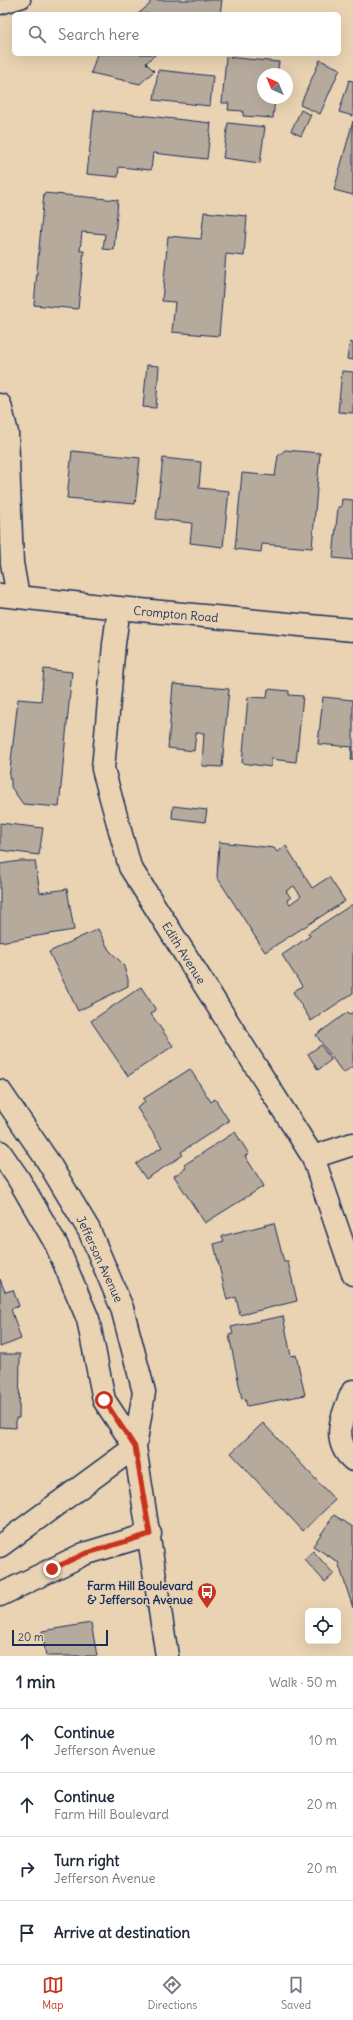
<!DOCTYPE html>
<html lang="en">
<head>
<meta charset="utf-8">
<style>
  :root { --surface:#fff; --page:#f6f6f7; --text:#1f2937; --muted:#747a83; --line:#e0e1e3; --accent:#c8321e }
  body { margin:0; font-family:Delius,sans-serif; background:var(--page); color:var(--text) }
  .controls { position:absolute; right:12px; bottom:12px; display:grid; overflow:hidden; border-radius:6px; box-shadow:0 4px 16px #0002 }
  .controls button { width:36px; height:36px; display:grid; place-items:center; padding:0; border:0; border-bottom:1px solid var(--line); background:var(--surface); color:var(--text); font:20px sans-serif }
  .compass { position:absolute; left:257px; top:68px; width:36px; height:36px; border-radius:50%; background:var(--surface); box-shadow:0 4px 16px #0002; rotate:316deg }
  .scale { position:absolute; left:12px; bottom:10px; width:96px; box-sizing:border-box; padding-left:4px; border:2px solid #1b2f5e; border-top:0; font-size:11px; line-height:14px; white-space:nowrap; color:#1b2f5e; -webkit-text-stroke:3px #e9d3b2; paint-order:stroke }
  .stop { position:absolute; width:12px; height:12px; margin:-9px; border:3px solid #c8321e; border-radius:50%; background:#fff }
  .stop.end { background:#c8321e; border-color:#fff; box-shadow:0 1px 4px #0008 }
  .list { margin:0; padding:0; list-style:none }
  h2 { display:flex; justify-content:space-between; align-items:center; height:52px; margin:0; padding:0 16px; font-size:17px }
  h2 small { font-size:13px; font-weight:400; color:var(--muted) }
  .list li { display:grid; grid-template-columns:26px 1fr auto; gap:12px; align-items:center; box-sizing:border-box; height:64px; padding:0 16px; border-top:1px solid var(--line) }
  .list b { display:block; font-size:15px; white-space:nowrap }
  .list p { margin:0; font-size:13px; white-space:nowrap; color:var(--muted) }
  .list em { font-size:13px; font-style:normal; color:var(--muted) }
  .icon { flex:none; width:22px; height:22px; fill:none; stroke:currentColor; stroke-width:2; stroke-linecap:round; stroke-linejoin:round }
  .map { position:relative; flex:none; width:353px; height:1656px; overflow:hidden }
  .search { position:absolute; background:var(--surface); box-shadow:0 4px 16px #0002; left:12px; right:12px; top:12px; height:44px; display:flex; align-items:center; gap:10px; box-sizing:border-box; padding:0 14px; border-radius:6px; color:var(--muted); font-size:15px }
  .sheet { height:308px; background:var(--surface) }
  nav { display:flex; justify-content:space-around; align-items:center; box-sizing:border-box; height:56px; border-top:1px solid var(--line); background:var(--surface); font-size:11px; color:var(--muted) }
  nav a { display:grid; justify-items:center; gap:2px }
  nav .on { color:var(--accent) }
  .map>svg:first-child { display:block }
  .building { fill:#b6aa9d; stroke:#1b2f5e; fill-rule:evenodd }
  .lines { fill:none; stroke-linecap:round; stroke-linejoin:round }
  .lane-casing { stroke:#1b2f5e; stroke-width:17 }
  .street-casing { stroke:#1b2f5e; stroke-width:25 }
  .secondary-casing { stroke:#1b2f5e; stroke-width:25 }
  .lane { stroke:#e9d3b2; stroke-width:14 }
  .street { stroke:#e9d3b2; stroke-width:22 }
  .secondary { stroke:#e9d3b2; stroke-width:22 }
  .route { stroke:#c8321e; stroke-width:5 }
  .labels { text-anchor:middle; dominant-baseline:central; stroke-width:3; stroke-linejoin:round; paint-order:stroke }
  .street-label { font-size:12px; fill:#1b2f5e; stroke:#e9d3b2 }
  .poi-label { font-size:12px; font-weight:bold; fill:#1b2f5e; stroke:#e9d3b2; text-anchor:end }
</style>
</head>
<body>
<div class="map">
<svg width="353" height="1656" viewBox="0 0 353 1656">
  <rect width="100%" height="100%" fill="#e9d3b2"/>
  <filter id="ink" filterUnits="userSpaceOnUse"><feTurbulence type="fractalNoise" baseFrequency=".025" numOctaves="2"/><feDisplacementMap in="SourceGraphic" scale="8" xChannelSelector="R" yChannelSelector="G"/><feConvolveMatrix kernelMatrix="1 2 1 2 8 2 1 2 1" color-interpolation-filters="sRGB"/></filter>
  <g filter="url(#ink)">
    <!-- building -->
    <path class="building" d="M150,0h72l-2,14h-82l12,-10z
      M97,54h59l-10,9 8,8 -14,13 -49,-11z
      M226,57l53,5 -2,12h-14v24h12l-2,20 -30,-2v-5l-15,-1 1,-7h-7z
      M320,60l20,9 -20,45 -20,-9z
      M158,70l55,6 -3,30 -56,-6z
      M349,80l4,1v35l-14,-4z
      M94,110l117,13 -4,36 -54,-6 -2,17 -32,-3 -1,10 -31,-3z
      M301,110l10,5 -10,21 -10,-5z
      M353,121v74l-19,-5z
      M228,123l37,4 -5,36 -37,-5z
      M44,193l74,7 -4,50 -11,-1 2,-15 -23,-2 -2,19h4l-6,58 -44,-4z
      M204,212l43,4 -3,40 -18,-2 -7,82 -47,-4 3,-30 -13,-1 6,-65 33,3z
      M350,342l3,1v17l-6,-1z
      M147,365l12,1 -3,42 -13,-1z
      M342,371l11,1v41l-15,-1z
      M285,450l35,3 -8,95 -50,-4 -1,8 -26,-3 7,-76 33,3 3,-20z
      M72,451l68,7 -5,46 -68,-6z
      M163,458l38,4 -2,26 30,3 -6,56 -33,-4 2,-20 -36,-4z
      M342,499l11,1v60l-20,-2 5,-51h3z
      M44,669l28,3 -13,135 -36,-3 -12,-17v-8h-2l9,-80 23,2z
      M173,684l56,5 -7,78 -20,-1 2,-33h-8l-2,18 -26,-3z
      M268,689l21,2v4l14,1 -7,66 -25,-3v8l-29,-4 6,-66 19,1z
      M323,697l30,3v60h-2l1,-13 -34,-3z
      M173,806l34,4 -2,12 -33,-4z
      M0,823l43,5 -4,27 -39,-5z
      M219,842l55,6 3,4 9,-6 26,42 17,-11 16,24 -80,51 -48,-75zM294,886l7,10 -11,8 -3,-4 4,-2 -5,-7z
      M20,861h15l5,32 27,-4 7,41 -74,12v-78z
      M353,904v89l-42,28 -18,-29 9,-6 -20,-31 28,-19 -2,-3z
      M98,929l11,21 14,14 5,15v7l-50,25 -29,-59z
      M141,987l15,23 -5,4 22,32 -45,30 -37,-55z
      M348,1012l2,2 3,-2v54l-10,7 -27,-38z
      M321,1045l10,15 -13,10 -10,-16z
      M190,1069l21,33 4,-3 14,22 -48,31 2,3 -37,24 -10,-15 26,-17 -25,-39 8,-6 -2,-3z
      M235,1132l14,22 -4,2 19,30 -59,37 -31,-47 12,-8 -2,-3z
      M274,1223l10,39h4l9,39 -57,14 -4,-18 -9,3 -13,-56 10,-3 -2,-5z
      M0,1279l5,13 8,-2 6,16 -8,3 10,30 -21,8z
      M283,1316l8,40 5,-1 9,40 -58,11 -2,-8 -3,1 -13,-64 4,-1 -2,-7z
      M0,1354h20l-1,64h-3v10l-16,-1z
      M263,1423l72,77 -32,31 -72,-78z
      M334,1515l19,12v81l-15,-46 -25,-16z
      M313,1551l21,23 -9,8 -21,-23z
      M91,1623l6,33h-51l-4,-25z"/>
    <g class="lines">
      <defs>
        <path id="lane" d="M0,7l23,-7"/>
        <path id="street" d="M0,405l7,28 5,130 6,34
          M0,595l119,13 234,22
          M119,608l-5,36 -11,125 27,98 183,290 40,117
          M313,1157l40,-13
          M353,1391c-10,22 -23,49 0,69"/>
        <path id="secondary" d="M0,1091l47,69 42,70 33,78 22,84 -9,55 32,209
          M0,1152l18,26 38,66 32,75 16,81 31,47
          M0,1546l135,-99
          M0,1595l84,-41 66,-20"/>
      </defs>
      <!-- lane casing -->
      <use href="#lane" class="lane-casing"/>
      <!-- street casing -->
      <use href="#street" class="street-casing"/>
      <!-- secondary casing -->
      <use href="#secondary" class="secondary-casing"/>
      <!-- lane -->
      <use href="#lane" class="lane"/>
      <!-- street -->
      <use href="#street" class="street"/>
      <!-- secondary -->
      <use href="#secondary" class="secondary"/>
    </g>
  </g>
  <g class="lines" filter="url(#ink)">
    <!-- route -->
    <path class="route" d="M52,1569l32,-15 66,-20 -15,-87 -31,-47"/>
  </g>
  <!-- icons -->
  <defs>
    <symbol id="bus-pin" viewBox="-11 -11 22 30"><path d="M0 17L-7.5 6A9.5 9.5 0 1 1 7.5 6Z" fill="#c8321e" stroke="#e9d3b2"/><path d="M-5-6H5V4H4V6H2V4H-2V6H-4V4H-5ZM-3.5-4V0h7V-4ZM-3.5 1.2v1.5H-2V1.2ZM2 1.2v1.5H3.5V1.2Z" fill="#fff"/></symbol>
  </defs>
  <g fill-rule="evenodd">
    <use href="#bus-pin" x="196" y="1581" width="22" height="30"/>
  </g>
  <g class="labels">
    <!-- street labels -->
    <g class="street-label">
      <text transform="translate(176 614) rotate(5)">Crompton Road</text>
      <text transform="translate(184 953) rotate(58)">Edith Avenue</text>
      <text transform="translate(100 1259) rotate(65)">Jefferson Avenue</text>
    </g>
    <!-- poi labels -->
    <g class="poi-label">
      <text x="193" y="1585">Farm Hill Boulevard<tspan x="193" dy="14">&amp; Jefferson Avenue</tspan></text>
    </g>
  </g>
</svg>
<div class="controls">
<button><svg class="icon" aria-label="locate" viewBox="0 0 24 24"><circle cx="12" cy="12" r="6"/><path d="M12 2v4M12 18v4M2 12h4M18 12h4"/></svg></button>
</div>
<svg class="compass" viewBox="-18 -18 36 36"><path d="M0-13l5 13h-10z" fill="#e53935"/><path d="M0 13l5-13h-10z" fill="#747a83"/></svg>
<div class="scale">20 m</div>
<div class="stop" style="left:104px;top:1400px"></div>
<div class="stop end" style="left:52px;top:1569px"></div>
<div class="search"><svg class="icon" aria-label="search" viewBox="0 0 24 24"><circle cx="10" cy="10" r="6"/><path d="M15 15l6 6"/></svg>Search here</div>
</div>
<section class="sheet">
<h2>1 min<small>Walk · 50 m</small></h2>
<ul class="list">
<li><svg class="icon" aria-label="ahead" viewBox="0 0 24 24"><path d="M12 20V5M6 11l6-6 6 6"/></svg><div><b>Continue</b><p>Jefferson Avenue</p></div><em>10 m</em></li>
<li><svg class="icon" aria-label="ahead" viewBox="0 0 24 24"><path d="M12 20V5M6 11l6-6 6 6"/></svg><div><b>Continue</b><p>Farm Hill Boulevard</p></div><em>20 m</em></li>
<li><svg class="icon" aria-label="right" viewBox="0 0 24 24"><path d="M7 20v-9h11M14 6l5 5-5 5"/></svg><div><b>Turn right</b><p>Jefferson Avenue</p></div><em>20 m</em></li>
<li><svg class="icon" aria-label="arrive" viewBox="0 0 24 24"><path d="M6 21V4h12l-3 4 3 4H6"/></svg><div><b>Arrive at destination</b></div></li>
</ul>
</section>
<nav>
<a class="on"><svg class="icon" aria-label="map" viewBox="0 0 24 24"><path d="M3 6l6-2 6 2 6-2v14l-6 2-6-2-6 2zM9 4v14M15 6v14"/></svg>Map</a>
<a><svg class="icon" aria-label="directions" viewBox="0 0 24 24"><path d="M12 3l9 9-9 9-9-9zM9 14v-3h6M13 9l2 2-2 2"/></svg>Directions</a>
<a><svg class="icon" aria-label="saved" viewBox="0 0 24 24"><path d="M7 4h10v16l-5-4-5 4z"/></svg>Saved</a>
</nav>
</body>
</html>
